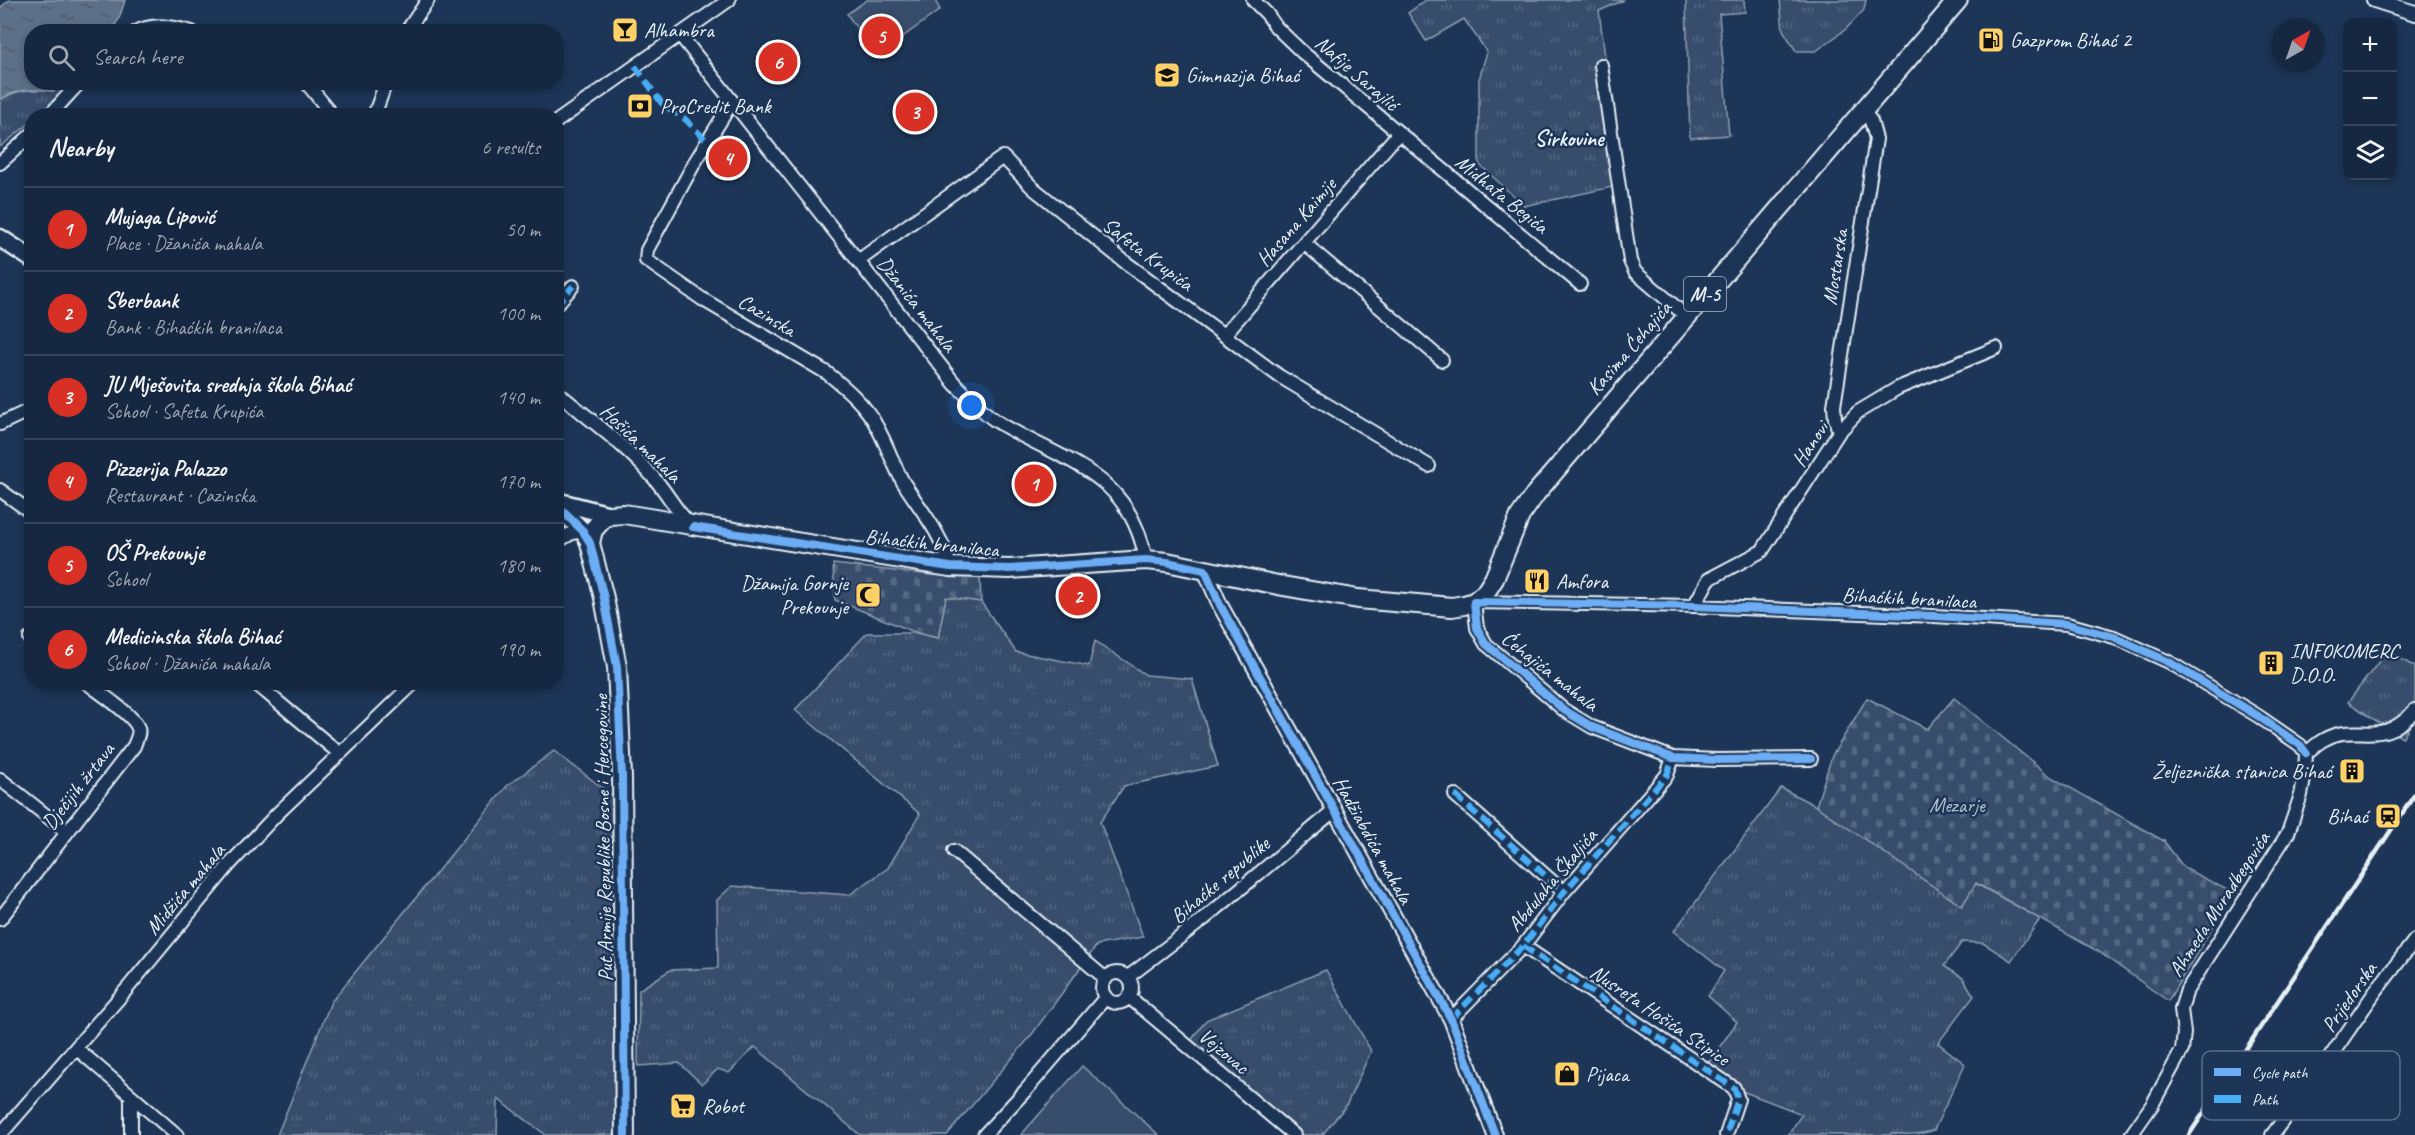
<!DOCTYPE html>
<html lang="en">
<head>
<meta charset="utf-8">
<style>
  :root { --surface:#162841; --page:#1f3048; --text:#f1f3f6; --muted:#9ea6b1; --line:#35445a; --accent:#d93025 }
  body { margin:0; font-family:Caveat,sans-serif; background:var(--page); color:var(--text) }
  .controls { position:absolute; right:18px; top:18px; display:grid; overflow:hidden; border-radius:12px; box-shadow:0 3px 9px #0003 }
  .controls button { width:54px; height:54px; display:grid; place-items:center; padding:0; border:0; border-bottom:2px solid var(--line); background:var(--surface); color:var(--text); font:30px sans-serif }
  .compass { position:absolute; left:2271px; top:18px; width:54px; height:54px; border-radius:50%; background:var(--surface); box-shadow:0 3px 9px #0003; rotate:40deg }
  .you { position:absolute; left:972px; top:406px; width:21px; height:21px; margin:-15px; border:4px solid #fff; border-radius:50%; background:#1a73e8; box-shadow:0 0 0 9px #1a73e833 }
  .badge { display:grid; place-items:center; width:39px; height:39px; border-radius:50%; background:var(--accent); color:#fff; font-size:20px; font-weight:700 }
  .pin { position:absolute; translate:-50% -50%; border:3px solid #fff; box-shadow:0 2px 6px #0006 }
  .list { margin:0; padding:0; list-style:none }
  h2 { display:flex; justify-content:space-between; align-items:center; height:78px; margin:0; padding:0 24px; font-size:26px }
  h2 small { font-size:20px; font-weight:400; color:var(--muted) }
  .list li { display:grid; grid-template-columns:39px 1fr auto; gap:18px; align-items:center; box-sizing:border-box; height:84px; padding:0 24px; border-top:2px solid var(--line) }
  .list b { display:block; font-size:22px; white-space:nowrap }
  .list p { margin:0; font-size:20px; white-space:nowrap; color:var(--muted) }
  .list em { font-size:20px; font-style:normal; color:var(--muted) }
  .icon { flex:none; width:33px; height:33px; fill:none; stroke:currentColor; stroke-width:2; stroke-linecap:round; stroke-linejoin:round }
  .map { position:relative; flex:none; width:2415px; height:1135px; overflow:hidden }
  .search { position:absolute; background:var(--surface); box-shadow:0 3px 9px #0003; left:24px; top:24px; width:540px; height:66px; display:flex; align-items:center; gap:15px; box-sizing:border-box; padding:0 21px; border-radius:24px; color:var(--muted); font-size:22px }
  .panel { position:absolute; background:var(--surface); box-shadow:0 3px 9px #0003; left:24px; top:108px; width:540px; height:582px; border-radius:24px }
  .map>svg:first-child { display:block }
  .grass { fill:url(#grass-tufts); stroke:#909fb2; stroke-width:1.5 }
  .cemetery { fill:url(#cemetery-stones); stroke:#909fb2; stroke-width:1.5 }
  .pitch { fill:#374d6c; stroke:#909fb2; stroke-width:1.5 }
  .water { fill:url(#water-ripples); stroke:#95a4b5; stroke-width:1.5 }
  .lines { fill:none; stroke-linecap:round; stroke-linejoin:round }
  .minor-casing { stroke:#e8f1f8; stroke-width:16 }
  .tertiary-casing { stroke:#e8f1f8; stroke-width:18 }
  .secondary-casing { stroke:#e8f1f8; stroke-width:21 }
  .primary-casing { stroke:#e8f1f8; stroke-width:22 }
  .minor { stroke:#1d3557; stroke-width:12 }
  .tertiary { stroke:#1d3557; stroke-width:14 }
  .secondary { stroke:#1d3557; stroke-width:16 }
  .primary { stroke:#1d3557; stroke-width:18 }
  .rail { stroke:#e8f1f8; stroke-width:4.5 }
  .quiet { stroke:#49aef6; stroke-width:6; stroke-dasharray:12 6; stroke-linecap:butt }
  .cycleway-casing { stroke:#1d3557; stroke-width:11 }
  .cycleway { stroke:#6dadf4; stroke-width:8 }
  .labels { text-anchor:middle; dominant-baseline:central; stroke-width:5; stroke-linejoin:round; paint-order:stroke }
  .shield { fill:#1d3557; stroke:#abb9c8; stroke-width:1.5 }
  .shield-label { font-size:20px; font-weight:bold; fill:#e8f1f8 }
  .poi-label { font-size:21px; fill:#e8f1f8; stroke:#1d3557; text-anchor:start }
  .street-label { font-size:21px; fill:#e8f1f8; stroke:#1d3557 }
  .park-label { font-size:21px; fill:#b3c0ce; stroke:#1d3557 }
  .neighbourhood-label { font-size:22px; font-weight:bold; fill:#e8f1f8; stroke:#1d3557 }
  .key { fill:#1d3557; stroke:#5a6d87; stroke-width:1.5 }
  .key-label { font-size:16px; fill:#e8f1f8 }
</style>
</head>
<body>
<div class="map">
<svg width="2415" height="1135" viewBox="0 0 2415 1135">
  <defs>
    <pattern id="grass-tufts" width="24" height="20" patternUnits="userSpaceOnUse" patternTransform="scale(1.5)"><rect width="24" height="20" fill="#374d6c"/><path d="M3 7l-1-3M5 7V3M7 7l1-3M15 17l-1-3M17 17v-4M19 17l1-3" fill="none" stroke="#546782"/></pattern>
    <pattern id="cemetery-stones" width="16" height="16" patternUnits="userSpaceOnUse" patternTransform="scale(1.5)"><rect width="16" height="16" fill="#374d6c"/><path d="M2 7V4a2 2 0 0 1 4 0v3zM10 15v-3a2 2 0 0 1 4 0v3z" fill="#546782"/></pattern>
    <pattern id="water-ripples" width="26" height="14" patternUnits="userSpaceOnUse" patternTransform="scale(1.5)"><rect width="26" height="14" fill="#5d7089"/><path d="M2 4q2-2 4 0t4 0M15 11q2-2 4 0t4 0" fill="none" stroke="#505a66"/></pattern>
  </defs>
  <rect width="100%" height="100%" fill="#1d3557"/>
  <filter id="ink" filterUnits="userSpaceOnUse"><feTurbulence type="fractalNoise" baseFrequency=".0167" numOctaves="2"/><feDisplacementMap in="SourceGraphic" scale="12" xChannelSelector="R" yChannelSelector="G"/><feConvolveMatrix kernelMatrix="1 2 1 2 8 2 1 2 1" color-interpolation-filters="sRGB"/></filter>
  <g filter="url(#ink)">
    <!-- grass -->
    <path class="grass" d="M1426,0h198l-25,11 23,174 -98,21 -45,-42v-85l8,-27 -23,-33 -38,22 -18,-28z
      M1686,0h58l1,12 -26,2 10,121 -39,3z
      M1780,0h86l-2,10 -18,19 -30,22h-20l-13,-21z
      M64,83h14l-39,32 -7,1 -1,6 -31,25v-47c17,-12 34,-11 54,-9z
      M946,597l35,5 35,50 73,14 6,-25 51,34 46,4 26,87 -94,20 -24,36 43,115 -46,8 -67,92 -83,98h-87l-105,-88 -26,26 -11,-4 -16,15 -23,-21 -41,3 1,-76 31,-20 48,-2 -1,-68 15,-14 117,9 39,-27 32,-54 -125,-104 72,-77h50l21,5z
      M2390,653l25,14v51l-13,20 -54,-36 36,-47z
      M554,751l58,44 3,340h-69l-48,-36 -1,36h-220l54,-133 176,-216z
      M1781,788l35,18 146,100 13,-23 65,36 -29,42 -28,-18 -21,-1 -18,24 19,12 11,18 -36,47 27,21 -31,66c-12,5 -30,5 -43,3l-1,2h-102l14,-21 -68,-26 -29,-20 32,-46 -29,-26 16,-25 -50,-40z
      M1326,970l45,81 -25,55 -24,29h-33l-101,-90 18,-25z"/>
    <!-- cemetery -->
    <path class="cemetery" d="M833,564l98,11 49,3 1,24 -35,-5 -8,41 -21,-5 -82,-33z
      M1867,698l60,31 27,-31 97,79 113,64 20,27 49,25 -65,108 -69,-49 -123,-69 -14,23 -146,-100 16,-50z"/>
    <!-- pitch -->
    <path class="pitch" d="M867,0h68l5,10 -64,46 -29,-42z
      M1082,1066l77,69h-138z"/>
    <!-- water -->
    <path class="water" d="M9,0h116l-6,19 -8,12 -79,1v50l32,1 -10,8c-20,-2 -37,-3 -54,9v-92z"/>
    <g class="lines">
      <defs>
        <path id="minor" d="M1253,0l14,14 9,13 26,25 278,232
          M136,32c18,-10 38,-5 56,0
          M406,32l22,-32
          M680,35l275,349c13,12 26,27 41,37 68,42 133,49 150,139
          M1601,65l29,196 5,11 51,44
          M306,82l27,34
          M732,102l-37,60 -48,88 -1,10 56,39 125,74c19,15 39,32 50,54 10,18 16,37 26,55 17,27 40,53 47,85
          M49,116l31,-34
          M374,116l12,-34
          M556,122l173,-122
          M0,163l32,-29
          M1304,243l138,117
          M858,261l145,-104 30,31 92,74 154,114 150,90
          M556,305l17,-19
          M1224,335l174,-201
          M556,391c33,28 69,54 97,86 14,15 22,33 37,47
          M0,424l32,-15
          M1839,432l-4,-13 -1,-13 42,-267 -5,-18 -8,-10
          M0,490l32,23
          M556,542l16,-9 17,-3
          M1694,606l15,-27 53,-28 77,-119 19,-20 40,-24 98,-40
          M30,638l2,1
          M254,682l85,71
          M2306,753c6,-4 12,-11 19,-14 32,-18 56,11 90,-29
          M1811,759l-94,1 -44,-2 -81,-31 -28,-17 -78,-66 -9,-16 -3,-26 220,4 240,10 133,8 47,13 55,25 89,54 42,29 6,8
          M0,779l67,53
          M1455,795l109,97
          M954,851l152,128
          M0,919l134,-173c2,-6 6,-12 4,-18 -5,-14 -40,-36 -52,-46
          M1523,946l211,142 4,11 -12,36
          M1102 988a15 15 0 1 1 30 0a15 15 0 1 1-30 0Z
          M1128,977l76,-58 131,-109
          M1129,997l165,138
          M1451,1019l72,-73 41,-54 103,-117 6,-17
          M76,1048l101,87
          M0,1135l126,-145 104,-126 47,-50 138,-132
          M131,1135v-39
          M984,1135l42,-45 80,-93
          M2131,1135l21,-30 30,-55 2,-17 -3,-24 6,-19 101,-157 13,-38 4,-21 1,-21
          M2272,1135l54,-72 49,-71 40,-52"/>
        <path id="tertiary" d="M2374,0l41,13
          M1205,570l15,35 231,414 44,116"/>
        <path id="secondary" d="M0,238l32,21
          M556,501l54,14
          M556,505l27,26 7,12"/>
        <path id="primary" d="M625,1135l-3,-359 -5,-109 -13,-69 -14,-55 3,-13 10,-11 7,-4 14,-1 326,53 59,2 137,-9 21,2 116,24 75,13 94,8 12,-2 10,-3 11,-9 9,-14 26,-63 16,-23 422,-493"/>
      </defs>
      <!-- minor casing -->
      <use href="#minor" class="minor-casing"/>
      <!-- tertiary casing -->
      <use href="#tertiary" class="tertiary-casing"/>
      <!-- secondary casing -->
      <use href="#secondary" class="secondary-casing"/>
      <!-- primary casing -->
      <use href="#primary" class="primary-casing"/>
      <!-- minor -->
      <use href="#minor" class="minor"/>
      <!-- tertiary -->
      <use href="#tertiary" class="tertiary"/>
      <!-- secondary -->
      <use href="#secondary" class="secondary"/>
      <!-- primary -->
      <use href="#primary" class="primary"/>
      <!-- rail -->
      <path class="rail" d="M2189,1135l226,-341"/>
      <!-- quiet -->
      <path class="quiet" d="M635,66l28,39 22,14 22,22
        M556,305l17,-19
        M1455,795l109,97
        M1523,946l211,142 4,11 -12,36
        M1451,1019l72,-73 41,-54 103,-117 6,-17"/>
      <defs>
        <path id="cycleway" d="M556,505l27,26 7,12 14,55 13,69 5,109 3,359
          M693,527l257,40 59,2 137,-9 21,2 38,8 15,35 231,414 44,116
          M1811,759l-94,1 -44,-2 -81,-31 -28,-17 -78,-66 -9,-16 -3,-26 220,4 240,10 133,8 47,13 55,25 89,54 42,29 6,8"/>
      </defs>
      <!-- cycleway casing -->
      <use href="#cycleway" class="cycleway-casing"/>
      <!-- cycleway -->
      <use href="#cycleway" class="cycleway"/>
    </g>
  </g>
  <!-- icons -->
  <defs>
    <symbol id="bar-square" viewBox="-11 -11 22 22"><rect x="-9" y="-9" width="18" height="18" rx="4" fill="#ffd166" stroke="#1d3557"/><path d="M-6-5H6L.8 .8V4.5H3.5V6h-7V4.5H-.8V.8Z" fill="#111"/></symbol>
    <symbol id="fuel-square" viewBox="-11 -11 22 22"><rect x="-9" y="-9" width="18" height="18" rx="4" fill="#ffd166" stroke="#1d3557"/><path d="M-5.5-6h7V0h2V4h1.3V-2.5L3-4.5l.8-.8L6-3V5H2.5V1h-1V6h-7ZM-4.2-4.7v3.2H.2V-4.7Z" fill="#111"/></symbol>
    <symbol id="school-square" viewBox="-11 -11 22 22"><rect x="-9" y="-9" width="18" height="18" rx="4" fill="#ffd166" stroke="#1d3557"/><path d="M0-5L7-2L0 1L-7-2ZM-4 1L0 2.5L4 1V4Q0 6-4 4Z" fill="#111"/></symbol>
    <symbol id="bank-square" viewBox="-11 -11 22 22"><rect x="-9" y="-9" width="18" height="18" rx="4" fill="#ffd166" stroke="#1d3557"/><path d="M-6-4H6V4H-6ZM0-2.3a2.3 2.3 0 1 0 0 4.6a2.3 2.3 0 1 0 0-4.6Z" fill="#111"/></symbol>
    <symbol id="restaurant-square" viewBox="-11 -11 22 22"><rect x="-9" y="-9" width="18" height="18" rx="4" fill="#ffd166" stroke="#1d3557"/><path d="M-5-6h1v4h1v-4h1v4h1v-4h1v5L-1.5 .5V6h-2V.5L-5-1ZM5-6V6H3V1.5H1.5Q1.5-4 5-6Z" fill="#111"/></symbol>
    <symbol id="mosque-square" viewBox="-11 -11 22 22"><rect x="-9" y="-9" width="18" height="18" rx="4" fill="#ffd166" stroke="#1d3557"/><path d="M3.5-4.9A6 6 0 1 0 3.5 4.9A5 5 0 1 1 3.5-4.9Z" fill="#111"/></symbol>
    <symbol id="building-square" viewBox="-11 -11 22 22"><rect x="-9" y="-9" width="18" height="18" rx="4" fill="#ffd166" stroke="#1d3557"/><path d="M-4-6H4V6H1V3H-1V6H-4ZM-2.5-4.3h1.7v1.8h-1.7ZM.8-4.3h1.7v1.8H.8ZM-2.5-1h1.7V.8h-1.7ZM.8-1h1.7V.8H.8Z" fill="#111"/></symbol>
    <symbol id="station-square" viewBox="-11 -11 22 22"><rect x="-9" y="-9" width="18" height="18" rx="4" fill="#ffd166" stroke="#1d3557"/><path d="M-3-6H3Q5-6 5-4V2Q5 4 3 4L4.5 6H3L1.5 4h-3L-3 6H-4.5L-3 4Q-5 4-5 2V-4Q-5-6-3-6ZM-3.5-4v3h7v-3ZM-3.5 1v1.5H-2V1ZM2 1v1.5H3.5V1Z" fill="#111"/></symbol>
    <symbol id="shop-square" viewBox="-11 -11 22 22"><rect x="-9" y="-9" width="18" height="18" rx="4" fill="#ffd166" stroke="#1d3557"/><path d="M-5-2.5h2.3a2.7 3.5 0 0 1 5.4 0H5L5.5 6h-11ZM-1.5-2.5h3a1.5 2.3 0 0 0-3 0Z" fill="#111"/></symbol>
    <symbol id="supermarket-square" viewBox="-11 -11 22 22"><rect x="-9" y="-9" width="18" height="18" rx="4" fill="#ffd166" stroke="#1d3557"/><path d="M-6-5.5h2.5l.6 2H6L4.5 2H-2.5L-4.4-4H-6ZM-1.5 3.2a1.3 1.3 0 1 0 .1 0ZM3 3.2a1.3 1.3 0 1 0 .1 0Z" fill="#111"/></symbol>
  </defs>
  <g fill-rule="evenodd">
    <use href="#bar-square" x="610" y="15" width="30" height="30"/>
    <use href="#fuel-square" x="1976" y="25" width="30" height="30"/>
    <use href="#school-square" x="1152" y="60" width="30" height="30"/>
    <use href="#bank-square" x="625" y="91" width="30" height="30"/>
    <use href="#restaurant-square" x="1522" y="566" width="30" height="30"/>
    <use href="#mosque-square" x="853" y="580" width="30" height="30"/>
    <use href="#building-square" x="2256" y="648" width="30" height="30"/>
    <use href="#building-square" x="2337" y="756" width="30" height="30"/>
    <use href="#station-square" x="2373" y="801" width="30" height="30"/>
    <use href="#shop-square" x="1552" y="1059" width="30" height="30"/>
    <use href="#supermarket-square" x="668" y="1091" width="30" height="30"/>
  </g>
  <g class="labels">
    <!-- shield labels -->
    <rect class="shield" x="1684" y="277" width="42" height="34" rx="4.5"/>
    <g class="shield-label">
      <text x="1705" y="294">M-5</text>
    </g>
    <!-- poi labels -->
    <g class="poi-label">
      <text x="644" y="30">Alhambra</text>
      <text x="2010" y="40">Gazprom Bihać 2</text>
      <text x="1186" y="75">Gimnazija Bihać</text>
      <text x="660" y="106">ProCredit Bank</text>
      <text x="1556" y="581">Amfora</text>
      <text x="848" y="583" text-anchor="end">Džamija Gornje<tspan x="848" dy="24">Prekounje</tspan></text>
      <text x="2290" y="651">INFOKOMERC<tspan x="2290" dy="24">D.O.O.</tspan></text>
      <text x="2332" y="771" text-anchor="end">Željeznička stanica Bihać</text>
      <text x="2368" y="816" text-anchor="end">Bihać</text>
      <text x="1586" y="1074">Pijaca</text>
      <text x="702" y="1106">Robot</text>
    </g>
    <!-- street labels -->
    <g class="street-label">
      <text transform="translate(1357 73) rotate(41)">Nafije Sarajlić</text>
      <text transform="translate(1502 194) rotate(39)">Midhata Begića</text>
      <text transform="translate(1296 222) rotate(-49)">Hasana Kaimije</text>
      <text transform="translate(1148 254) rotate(37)">Safeta Krupića</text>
      <text transform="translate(1835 267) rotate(-81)">Mostarska</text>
      <text transform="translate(917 304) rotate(52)">Džanića mahala</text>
      <text transform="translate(767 315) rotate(31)">Cazinska</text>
      <text transform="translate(1629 348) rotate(-49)">Kasima Ćehajića</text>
      <text transform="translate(641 443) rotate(44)">Hošića mahala</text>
      <text transform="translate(1810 444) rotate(-57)">Hanovi</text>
      <text transform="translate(932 543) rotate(6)">Bihaćkih branilaca</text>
      <text transform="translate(1909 598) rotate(3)">Bihaćkih branilaca</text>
      <text transform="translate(1550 671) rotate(38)">Ćehajića mahala</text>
      <text transform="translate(78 786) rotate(-52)">Dječijih žrtava</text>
      <text transform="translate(603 838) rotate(-91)">Put Armije Republike Bosne i Hercegovine</text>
      <text transform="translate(1373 840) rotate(61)">Hadžiabdića mahala</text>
      <text transform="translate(1220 880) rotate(-40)">Bihaćke republike</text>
      <text transform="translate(1552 880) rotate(-50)">Abdulaha Škaljića</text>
      <text transform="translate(185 889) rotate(-50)">Midžića mahala</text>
      <text transform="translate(2219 904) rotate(-57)">Ahmeda Muradbegovića</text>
      <text transform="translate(2349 997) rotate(-55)">Prijedorska</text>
      <text transform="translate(1660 1015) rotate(34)">Nusreta Hošića Stipice</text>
      <text transform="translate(1224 1051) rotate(40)">Vejzovac</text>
    </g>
    <!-- park labels -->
    <g class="park-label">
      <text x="1957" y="805">Mezarje</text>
    </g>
    <!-- neighbourhood labels -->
    <g class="neighbourhood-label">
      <text x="1569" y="139">Sirkovine</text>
    </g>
  </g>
  <!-- legend -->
  <rect x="2202" y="1051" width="198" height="69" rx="9" class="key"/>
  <rect x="2214" y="1068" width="27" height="8" fill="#6dadf4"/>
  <rect x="2214" y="1095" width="27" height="8" fill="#49aef6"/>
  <g class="key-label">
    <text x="2252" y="1078">Cycle path</text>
    <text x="2252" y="1105">Path</text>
  </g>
</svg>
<div class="controls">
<button>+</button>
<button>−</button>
<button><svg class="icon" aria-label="layers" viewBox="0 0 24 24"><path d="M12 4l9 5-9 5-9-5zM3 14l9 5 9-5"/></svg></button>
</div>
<svg class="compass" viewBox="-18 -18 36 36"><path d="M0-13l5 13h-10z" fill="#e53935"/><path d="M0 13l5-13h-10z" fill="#9ea6b1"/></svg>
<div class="you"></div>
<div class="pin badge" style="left:1034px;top:484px">1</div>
<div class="pin badge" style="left:1078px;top:596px">2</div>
<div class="pin badge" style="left:915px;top:112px">3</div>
<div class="pin badge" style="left:728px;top:158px">4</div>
<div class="pin badge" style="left:881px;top:36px">5</div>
<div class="pin badge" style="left:778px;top:62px">6</div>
<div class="search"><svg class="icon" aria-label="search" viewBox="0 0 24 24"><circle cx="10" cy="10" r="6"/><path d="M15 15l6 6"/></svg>Search here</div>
<section class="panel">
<h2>Nearby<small>6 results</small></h2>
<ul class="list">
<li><span class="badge">1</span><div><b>Mujaga Lipović</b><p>Place · Džanića mahala</p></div><em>50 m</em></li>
<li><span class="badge">2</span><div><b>Sberbank</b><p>Bank · Bihaćkih branilaca</p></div><em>100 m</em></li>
<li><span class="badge">3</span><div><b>JU Mješovita srednja škola Bihać</b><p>School · Safeta Krupića</p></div><em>140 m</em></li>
<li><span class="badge">4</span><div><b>Pizzerija Palazzo</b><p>Restaurant · Cazinska</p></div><em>170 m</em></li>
<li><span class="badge">5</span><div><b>OŠ Prekounje</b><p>School</p></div><em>180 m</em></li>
<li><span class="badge">6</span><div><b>Medicinska škola Bihać</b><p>School · Džanića mahala</p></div><em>190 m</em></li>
</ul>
</section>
</div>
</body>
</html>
